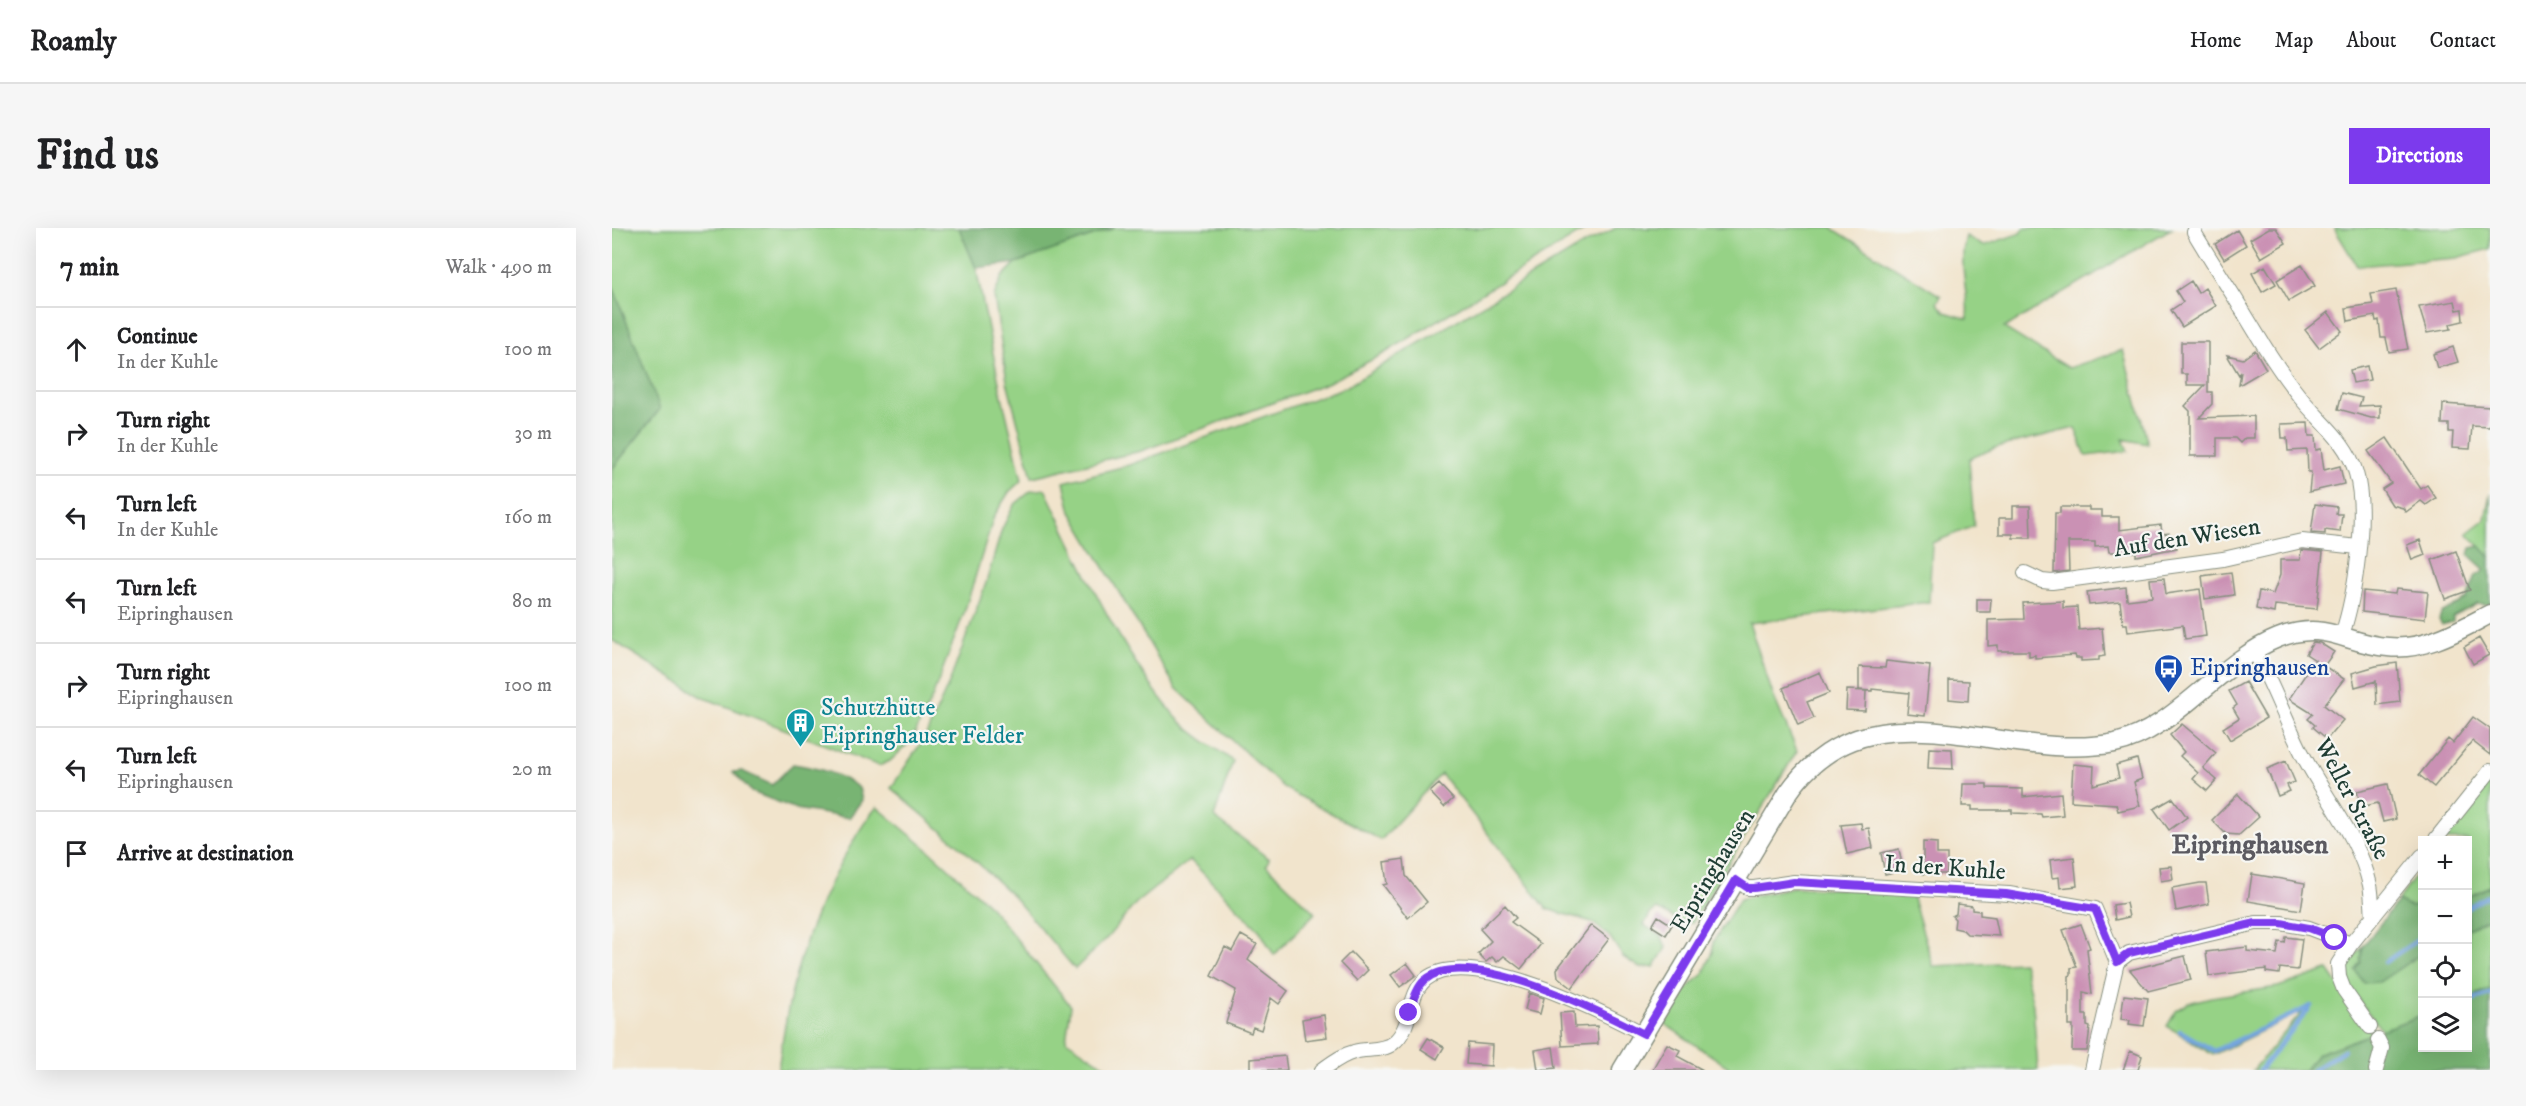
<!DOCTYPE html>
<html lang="en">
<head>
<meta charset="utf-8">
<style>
  :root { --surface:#fff; --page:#f6f6f6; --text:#202124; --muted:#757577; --line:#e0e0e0; --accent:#7c3aed }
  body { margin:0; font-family:"IM FELL DW Pica",serif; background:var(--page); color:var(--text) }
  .controls { position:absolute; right:18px; bottom:18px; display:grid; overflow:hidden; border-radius:0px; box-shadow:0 6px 24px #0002 }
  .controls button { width:54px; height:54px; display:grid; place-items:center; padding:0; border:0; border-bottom:2px solid var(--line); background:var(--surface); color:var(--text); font:30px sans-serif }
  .stop { position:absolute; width:18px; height:18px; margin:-14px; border:4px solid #7c3aed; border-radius:50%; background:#fff }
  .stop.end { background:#7c3aed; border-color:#fff; box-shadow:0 2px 6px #0008 }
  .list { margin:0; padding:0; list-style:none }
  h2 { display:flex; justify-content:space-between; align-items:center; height:78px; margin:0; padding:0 24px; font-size:26px }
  h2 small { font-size:20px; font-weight:400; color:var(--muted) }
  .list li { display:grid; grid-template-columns:39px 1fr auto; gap:18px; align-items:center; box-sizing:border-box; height:84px; padding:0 24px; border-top:2px solid var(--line) }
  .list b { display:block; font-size:22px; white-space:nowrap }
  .list p { margin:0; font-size:20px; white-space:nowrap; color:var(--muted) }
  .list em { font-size:20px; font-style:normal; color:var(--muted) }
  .icon { flex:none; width:33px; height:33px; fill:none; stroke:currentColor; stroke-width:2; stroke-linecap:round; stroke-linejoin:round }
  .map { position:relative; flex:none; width:1878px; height:842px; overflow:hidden; border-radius:0px }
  header { display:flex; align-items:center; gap:36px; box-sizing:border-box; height:84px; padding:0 30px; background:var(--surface); border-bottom:2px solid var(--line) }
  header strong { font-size:28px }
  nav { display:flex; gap:33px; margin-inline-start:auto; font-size:21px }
  .intro { display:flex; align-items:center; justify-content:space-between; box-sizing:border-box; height:144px; padding:0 36px }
  h1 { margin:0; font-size:42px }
  .button { padding:15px 27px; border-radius:0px; background:var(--accent); color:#fff; font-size:21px; font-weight:700 }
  main { display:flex; gap:36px; padding:0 36px }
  aside { flex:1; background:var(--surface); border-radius:0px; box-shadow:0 6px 24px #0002 }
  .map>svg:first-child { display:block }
  .green { fill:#96d286; stroke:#5a885d; stroke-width:1.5 }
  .forest { fill:#78b473; stroke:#4c7854; stroke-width:1.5 }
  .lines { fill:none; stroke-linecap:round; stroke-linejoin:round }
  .stream { stroke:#75a5df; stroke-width:4.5 }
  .building { fill:#ca91b4 }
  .minor-casing { stroke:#889080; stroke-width:16 }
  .secondary-casing { stroke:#889080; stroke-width:21 }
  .minor { stroke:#fff; stroke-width:14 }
  .secondary { stroke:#fff; stroke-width:18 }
  .route { stroke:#7c3aed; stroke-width:8 }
  .labels { text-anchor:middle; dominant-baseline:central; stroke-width:4.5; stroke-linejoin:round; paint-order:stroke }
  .street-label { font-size:24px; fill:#1f3d34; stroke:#f6f6f2 }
  .transit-label { font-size:24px; fill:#164399; stroke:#f6f6f2; text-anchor:start }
  .culture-label { font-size:24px; fill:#0d838f; stroke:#f6f6f2; text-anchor:start }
  .quarter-label { font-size:27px; font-weight:bold; fill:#5b5a61; stroke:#f6f6f2 }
</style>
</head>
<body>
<header>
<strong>Roamly</strong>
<nav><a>Home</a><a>Map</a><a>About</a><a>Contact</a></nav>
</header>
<div class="intro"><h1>Find us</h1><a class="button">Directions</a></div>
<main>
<aside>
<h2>7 min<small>Walk · 490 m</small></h2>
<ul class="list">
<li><svg class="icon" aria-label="ahead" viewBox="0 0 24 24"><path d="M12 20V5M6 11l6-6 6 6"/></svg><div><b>Continue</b><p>In der Kuhle</p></div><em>100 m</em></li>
<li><svg class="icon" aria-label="right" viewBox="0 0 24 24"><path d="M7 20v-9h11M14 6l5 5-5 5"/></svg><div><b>Turn right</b><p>In der Kuhle</p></div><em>30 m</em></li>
<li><svg class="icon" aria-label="left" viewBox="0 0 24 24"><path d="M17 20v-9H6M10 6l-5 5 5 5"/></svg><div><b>Turn left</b><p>In der Kuhle</p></div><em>160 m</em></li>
<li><svg class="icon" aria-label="left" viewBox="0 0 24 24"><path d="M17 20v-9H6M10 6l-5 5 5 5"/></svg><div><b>Turn left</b><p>Eipringhausen</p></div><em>80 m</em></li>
<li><svg class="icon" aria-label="right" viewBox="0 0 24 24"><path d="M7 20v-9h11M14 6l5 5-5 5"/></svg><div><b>Turn right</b><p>Eipringhausen</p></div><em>100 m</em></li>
<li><svg class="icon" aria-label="left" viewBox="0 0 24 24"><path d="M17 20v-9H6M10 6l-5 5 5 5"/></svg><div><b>Turn left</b><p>Eipringhausen</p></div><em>20 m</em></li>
<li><svg class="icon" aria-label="arrive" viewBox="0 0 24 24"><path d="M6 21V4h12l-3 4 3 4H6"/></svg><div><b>Arrive at destination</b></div></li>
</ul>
</aside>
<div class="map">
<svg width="1878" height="842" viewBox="0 0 1878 842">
  <rect width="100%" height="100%" fill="#f6f6f2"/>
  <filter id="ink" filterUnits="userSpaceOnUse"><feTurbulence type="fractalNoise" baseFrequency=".0167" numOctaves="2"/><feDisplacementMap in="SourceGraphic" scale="12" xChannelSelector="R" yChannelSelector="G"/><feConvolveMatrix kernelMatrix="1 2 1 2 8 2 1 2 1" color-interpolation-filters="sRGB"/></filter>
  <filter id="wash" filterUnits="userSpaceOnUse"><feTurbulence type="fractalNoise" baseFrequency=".008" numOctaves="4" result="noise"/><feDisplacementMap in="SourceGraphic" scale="24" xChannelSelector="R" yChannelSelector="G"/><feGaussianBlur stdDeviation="1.35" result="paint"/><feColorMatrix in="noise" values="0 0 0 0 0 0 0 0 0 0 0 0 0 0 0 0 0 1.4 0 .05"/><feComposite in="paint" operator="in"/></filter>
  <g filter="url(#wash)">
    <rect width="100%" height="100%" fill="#f1e4cc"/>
    <!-- green -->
    <path class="green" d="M0,0h347l17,40 24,120 22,92 -13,12 -15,24 -30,97 -32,85 -21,43 -21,20 -11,5 -177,-69 -90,-57v-171l48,-60 -48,-125z
      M503,0h473l-203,125 -58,30 -186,68 -109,26 -25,-96 -13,-85 8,-19 14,-14z
      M1004,0h216l109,68 -4,7 8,9 23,7c0,-27 -10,-56 -2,-83l17,10 38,-13 3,-5h148l-168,100 65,40 54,-18 25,94 -25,-5 5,12 -42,5 -11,-28 -78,19 -28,12 5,67 -42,17 -3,59 -180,21 24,72 24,56 -105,172 -11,-1 -24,-13 -7,5 -6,11 18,12 4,11 -12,19 -14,1 -17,-11 -13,-20 -18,-15 -45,-13 -106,-135 -60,66 -97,-52 -108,-100 -105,-176 -7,-30 65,-17 217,-78 240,-144z
      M1722,0h156v21l-34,9 -99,8z
      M433,261c38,78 73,160 130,227 15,17 39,31 58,45l-19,56 55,42 -3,6 49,48 -41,42 -14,-24 -70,-71 -54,43 -29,35 -32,31 -63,-74 -50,-47 -71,-60 34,-51 25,-56 36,-98 16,-54 12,-24 17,-14z
      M1878,266v63l-23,-24 18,-14z
      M1878,550v108l-22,11v-57h-26z
      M265,579l56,47 54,49 84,103 -5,34 45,30h-333c11,-81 26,-142 66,-213 10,-17 19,-35 33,-50z
      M1810,639v38l-12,2 -12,-6z
      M1181,659l118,5 22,74 90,-4 10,43 5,65h-310v-3l-66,-45 23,-31 18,-17 10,-22v-10l27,-43z
      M1878,690v71l-22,9v-69z
      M1751,718l-2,16 18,20 43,-29v62l-40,15c-14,-19 -35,-38 -35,-62z
      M1716,742l44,64 -55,20 -12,16h-52l50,-59 -90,44 -46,-29 9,-15 12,-8 23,-6 67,-10z"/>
    <!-- forest -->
    <path class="forest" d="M347,0h156l-99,35 -40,5z
      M0,56l48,125 -48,60z
      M1868,318l10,11v49l-13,-2 -24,13v5l-11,3 -3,-5 2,-7 26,-14 9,-23 9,-6 -16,-15 2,-7z
      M181,536c25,4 46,9 66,24l3,12 -13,18 -53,-9 -44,-17 -19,-20 9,-1 30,14z
      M1878,658v32l-22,11v-32z
      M1786,673l12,6 12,-2v48l-43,29 -15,1 -8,-12 5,-9 2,-16z
      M1878,761v81h-185l12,-16 105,-39v33h46v-50z"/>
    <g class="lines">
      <!-- stream -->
      <path class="stream" d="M1856,679l22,-12
        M1773,734l37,-25
        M1856,773l22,-7
        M1809,788h1
        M1568,803l34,20 97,-45
        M1648,842l49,-61
        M1701,842l31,-20"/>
    </g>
    <g id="blocks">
      <!-- building -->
      <path class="building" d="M1657,0h7l10,15 -25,15 -11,-19z
        M1625,2l9,15 -22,14 -9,-15z
        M1690,37l13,21 -26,15 -12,-21z
        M1653,38l11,18 -14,8 -10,-19z
        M1579,53l7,12 7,-5 11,18 -34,21 -11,-17 12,-8 -7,-11z
        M1784,62l12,59 -19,3 -3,-14h-5l-2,-18 -3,1 -1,-5 -27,5 -2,-13 27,-4 -2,-10z
        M1843,73l2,9 5,-1 1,12 -13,3 1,5 -24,4 -8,-26z
        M1716,84l14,19 -23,17 -14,-18z
        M1569,114h27v50h4v12l-13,14 55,-2v22h-9l-5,5 -5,-5h-18v18h-27v-45l-5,-5 20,-21h-18v-11h-6z
        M1841,119l5,15 -21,6 -4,-14z
        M1643,122l11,19 -27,16 2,-13 -2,3 -12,-20 16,4z
        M1755,138l3,14 -17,3 -3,-13z
        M1730,165l20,5 -3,8 21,-1v13h-9l-33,-9z
        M1831,176l47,3v20l-18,-1 -2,23 -18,-1 1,-16h-4v-8h-7z
        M1696,195l1,13h6l1,14 5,-1 3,21 16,-4 4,18 -35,8 2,-20h-3l-1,-22 -19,1 -1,-13h-5l-1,-14z
        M1775,210l34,51 6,-4 9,13 -10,7 -5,-4 -15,11 -3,-4 -11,-3 -10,-16 9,-6 -23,-32z
        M1703,276l22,3 -1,7h6l-2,18 -15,-2v4l-14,-1z
        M1401,278h17l1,32h-18v-4h-14v-16h14z
        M1448,279h29v3h13v7h17v13l42,-5 1,9 7,-1 8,15 -41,8v-4h-27l-1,-6 -13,1v-5h-27l1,29 -15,2 1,-60h5z
        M1808,312l5,15 -13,5 -5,-15z
        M1689,322l22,2 -6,57 -42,-4 -1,8 -18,-4 3,-18 14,3 7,-19v-15h20z
        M1844,323l14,39 -25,9 -13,-39z
        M1619,344l3,23 -29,4 -3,-23z
        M1552,350l2,16 34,-5 6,47 -21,3 -2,-14 -55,7 -1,-8h-4l-3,-22 -31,3 -2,-13 24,-3 15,-2 1,13 25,-3 -2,-18z
        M1784,361l32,3 -3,27 -63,-7 1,-21 32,3z
        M1365,371h14l-1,13h-13z
        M1451,373v7l14,-1 2,23 23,-2 3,28 -6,1v3l-18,1v-3h-5l-1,-3 -40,3v-3l-6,1v-5h-31v-6l-10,1v-26l36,-1 -1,-16z
        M1867,410l10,17 -16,9 -9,-17z
        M1701,414l7,1 14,9 -10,14 -6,-4 26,17 -20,26 19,15 -16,19 -14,-12 2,-2 -7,-6 5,-5 -24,-15 26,-39 -9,-6z
        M1274,433l44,5 -5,50 -18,-2 2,-21 -37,-4v2l-13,-1v-23l26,1z
        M1785,435l3,39 -23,3 -1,-24 -21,6 -3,-14 24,-7z
        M1208,444l9,21 -22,9 7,16 -16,7 -15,-37z
        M1337,452l20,1 -1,20 -19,-2z
        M1633,454l21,36 -36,22 -7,-12 16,-10 -6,-10 4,-3 -8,-14z
        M1235,462l19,1 -1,20 -19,-1z
        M1861,489l17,12v26l-18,-14 -38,46 -15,-12 29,-36 5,4z
        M1570,496l34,29 -13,15 14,12 -10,11 -14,-12 5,-6 -18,-17 4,-4 -14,-17z
        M1317,520l23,1 1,20 -25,-1z
        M1525,531l5,20 -8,3 6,24 -22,5 -2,-7 -45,-3 2,-37 21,2 -1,19 26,-7 -3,-13z
        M1674,533l9,21 -8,3 3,6 -12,5 -11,-27z
        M827,556l14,15 -9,8 -14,-15z
        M1351,556h24v4l36,1v8l38,-4 2,22 -21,2 -1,-3 -29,-1v-3h-40v-4h-10z
        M1776,556l8,35 -13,3 -5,-19 -17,4 -4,-16z
        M1626,566l21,23 -20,18 -13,-1 -14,-14z
        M1561,570l14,19 -18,13 -15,-21z
        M1249,595l1,6 7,-1 4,20 -26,6 -6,-29z
        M1311,614l14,1v11h10v20h-24z
        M1287,621l4,21 -18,4 -4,-21z
        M1462,629l3,29 -17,2 -1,-11 -7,1 -2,-18z
        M792,631l2,17 21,26 -19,16 -25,-33 4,-1 -3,-22z
        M1559,638l2,13 -12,2 -2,-14z
        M1640,646l53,9 -4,27 -53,-9z
        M1588,655h6l3,21 -33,7 -4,-23z
        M1514,675l3,14 -14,3 -2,-15z
        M1345,676l15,2v4l8,1v4l15,2 4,19 -32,-2 -4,-4 -9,-2 1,-9 -3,-3 4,-2z
        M893,677l11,13 -5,4 30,22 -20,25 -17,-13 -7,6 -5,-5 -6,5 -8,-8 13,-13 -11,-12z
        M1046,688l14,9 -6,10 -14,-9z
        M1469,696l9,24 -3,1 5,45 -9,-2v23h4v11l3,1 -3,24h-15l1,-25h-4v-50l2,-1v-7l6,-1 -14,-37z
        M979,697l18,14 -37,49 -14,-11 -1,-8z
        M629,707l16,9 -9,16 40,31 -9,13 -8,-6 -10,32 -8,-3 -2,6 -25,-10 10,-33 -25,-14 14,-29 7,4z
        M1674,709l16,2 -4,31 -18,-2 -1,6 -13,-2v-3l-57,7 -3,-24 41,-5v4l30,3 2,-12 6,1z
        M739,724l17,18 -11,11 -17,-18z
        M1573,728l6,24 -43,11 -18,-21z
        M795,735l9,12 -16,12 -9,-12z
        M917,765l15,5 -4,16 -15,-4z
        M1512,767l24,3 -4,28 -15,-2 1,-4 -9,-1z
        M962,784l1,15 22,-1 1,18 -36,2 -2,-33z
        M712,787l3,22 -22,3 -3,-21z
        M816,810l16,9 -7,12 -16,-10z
        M856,815l24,2 -1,21 -25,-2z
        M1055,816l13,6 -3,6 26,14h-51z
        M941,819l3,21 -18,2 -3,-20z
        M1518,823l12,5 -4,14h-15z
        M673,828l2,14h-37v-11z"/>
    </g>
  </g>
  <g filter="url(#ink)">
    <use href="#blocks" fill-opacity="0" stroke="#889080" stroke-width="1.5"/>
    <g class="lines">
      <defs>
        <path id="minor" d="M1582,4c13,22 27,44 41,66 20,33 40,68 65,99 20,25 47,44 56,76 12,40 -1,123 -14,162
          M1413,345l17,8 10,1 171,-23 79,-18 56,6
          M1642,423c19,33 31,69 49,104 22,43 56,82 67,130 2,10 2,22 3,32
          M1823,612l55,-69
          M1124,652l12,8h6l40,-6 74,4 141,8 86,15 22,53 -25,108
          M1505,734l12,-9 127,-30h25l28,5 42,16
          M1758,799l-26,-37 -5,-13 -1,-13 13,-20 71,-88
          M710,842c10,-7 20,-15 32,-18 12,-4 28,0 39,-9 20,-15 14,-49 33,-64 43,-34 174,32 218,55
          M1764,842l6,-22 -4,-8"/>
        <path id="secondary" d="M1010,842l166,-277c82,-118 215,-28 327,-50 59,-12 105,-82 163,-105 48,-19 66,6 110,9 37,4 71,-17 102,-33"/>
      </defs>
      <!-- minor casing -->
      <use href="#minor" class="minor-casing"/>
      <!-- secondary casing -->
      <use href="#secondary" class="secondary-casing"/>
      <!-- minor -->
      <use href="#minor" class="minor"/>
      <!-- secondary -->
      <use href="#secondary" class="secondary"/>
    </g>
  </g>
  <g class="lines" filter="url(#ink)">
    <!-- route -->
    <path class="route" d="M797,785c4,-11 7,-25 16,-33 41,-36 176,32 219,54l92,-154 12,8h6l40,-6 212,12 89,15 22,53 12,-9 127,-30h25l28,5 26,10"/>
  </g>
  <!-- icons -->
  <defs>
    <symbol id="bus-pin" viewBox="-11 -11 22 30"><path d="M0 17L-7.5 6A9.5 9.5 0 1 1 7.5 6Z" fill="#1a4fb4" stroke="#f6f6f2"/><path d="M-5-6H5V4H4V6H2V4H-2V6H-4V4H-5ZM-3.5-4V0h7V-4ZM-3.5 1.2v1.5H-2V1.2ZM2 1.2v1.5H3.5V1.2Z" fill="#fff"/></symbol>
    <symbol id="building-pin" viewBox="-11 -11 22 30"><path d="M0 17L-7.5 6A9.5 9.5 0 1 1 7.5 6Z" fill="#0f9aa8" stroke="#f6f6f2"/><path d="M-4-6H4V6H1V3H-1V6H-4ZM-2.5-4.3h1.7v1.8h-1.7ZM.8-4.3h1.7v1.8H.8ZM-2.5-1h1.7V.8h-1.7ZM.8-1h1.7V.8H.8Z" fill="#fff"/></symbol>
  </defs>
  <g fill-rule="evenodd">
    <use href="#bus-pin" x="1540" y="424" width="33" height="45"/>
    <use href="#building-pin" x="172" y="478" width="33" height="45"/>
  </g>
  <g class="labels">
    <!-- street labels -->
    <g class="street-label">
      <text transform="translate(1575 310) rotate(-9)">Auf den Wiesen</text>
      <text transform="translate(1740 571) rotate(62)">Weller Straße</text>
      <text transform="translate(1333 640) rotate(4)">In der Kuhle</text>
      <text transform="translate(1101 643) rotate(-59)">Eipringhausen</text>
    </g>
    <!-- transit labels -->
    <g class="transit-label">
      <text x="1578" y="440">Eipringhausen</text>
    </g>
    <!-- culture labels -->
    <g class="culture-label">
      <text x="209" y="480">Schutzhütte<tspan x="209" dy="28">Eipringhauser Felder</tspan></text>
    </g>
    <!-- quarter labels -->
    <g class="quarter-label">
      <text x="1638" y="617">Eipringhausen</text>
    </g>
  </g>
</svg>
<div class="controls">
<button>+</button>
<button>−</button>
<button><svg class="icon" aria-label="locate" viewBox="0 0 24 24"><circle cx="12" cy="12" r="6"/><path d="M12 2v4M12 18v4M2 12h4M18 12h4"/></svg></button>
<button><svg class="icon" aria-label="layers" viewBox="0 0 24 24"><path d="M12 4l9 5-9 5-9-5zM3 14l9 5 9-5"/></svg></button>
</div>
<div class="stop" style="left:1723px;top:710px"></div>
<div class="stop end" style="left:797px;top:785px"></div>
</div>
</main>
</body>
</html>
